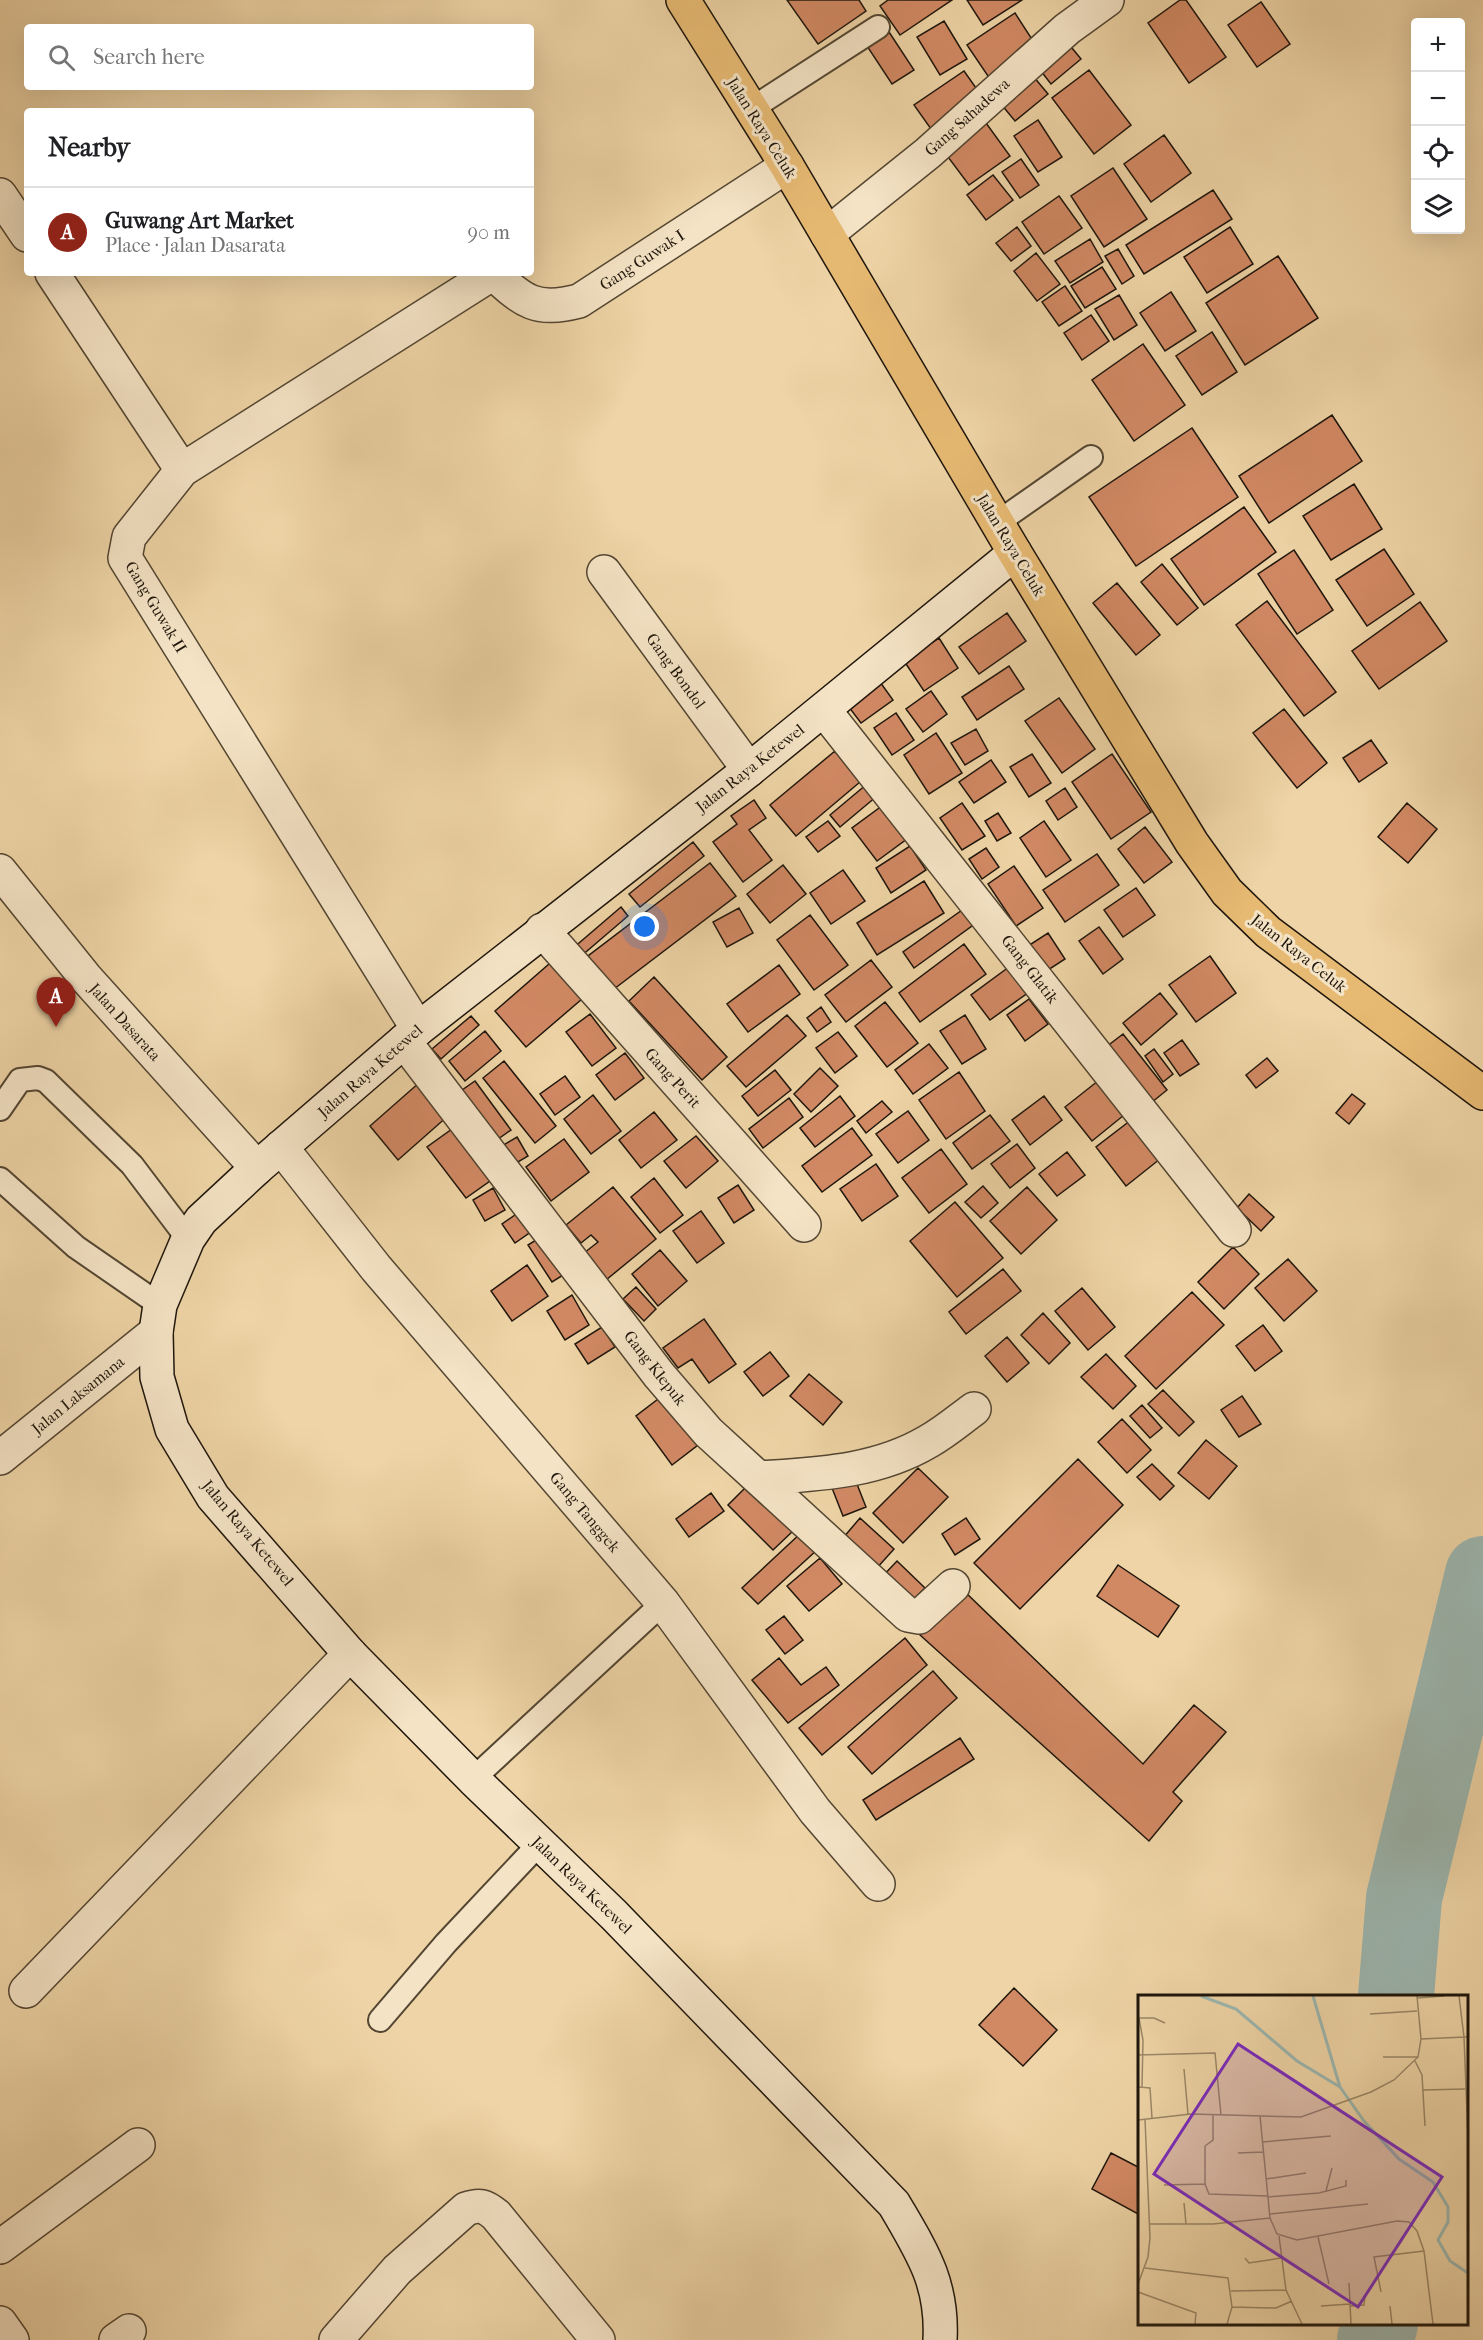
<!DOCTYPE html>
<html lang="en">
<head>
<meta charset="utf-8">
<style>
  :root { --surface:#fff; --page:#f6f6f6; --text:#202124; --muted:#757577; --line:#e0e0e0; --accent:#8f2418 }
  body { margin:0; font-family:"IM FELL French Canon",serif; background:var(--page); color:var(--text) }
  .controls { position:absolute; right:18px; top:18px; display:grid; overflow:hidden; border-radius:6px; box-shadow:0 6px 24px #0002 }
  .controls button { width:54px; height:54px; display:grid; place-items:center; padding:0; border:0; border-bottom:2px solid var(--line); background:var(--surface); color:var(--text); font:30px sans-serif }
  .you { position:absolute; left:645px; top:927px; width:21px; height:21px; margin:-15px; border:4px solid #fff; border-radius:50%; background:#1a73e8; box-shadow:0 0 0 9px #1a73e833 }
  .badge { display:grid; place-items:center; width:39px; height:39px; border-radius:50%; background:var(--accent); color:#fff; font-size:20px; font-weight:700 }
  .pin { position:absolute; translate:-50% -50px; filter:drop-shadow(0 2px 3px #0008) }
  .pin::after { content:''; position:absolute; top:32px; width:21px; height:18px; background:inherit; clip-path:polygon(0 0,100% 0,50% 100%) }
  .list { margin:0; padding:0; list-style:none }
  h2 { display:flex; justify-content:space-between; align-items:center; height:78px; margin:0; padding:0 24px; font-size:26px }
  h2 small { font-size:20px; font-weight:400; color:var(--muted) }
  .list li { display:grid; grid-template-columns:39px 1fr auto; gap:18px; align-items:center; box-sizing:border-box; height:90px; padding:0 24px; border-top:2px solid var(--line) }
  .list b { display:block; font-size:22px; white-space:nowrap }
  .list p { margin:0; font-size:20px; white-space:nowrap; color:var(--muted) }
  .list em { font-size:20px; font-style:normal; color:var(--muted) }
  .icon { flex:none; width:33px; height:33px; fill:none; stroke:currentColor; stroke-width:2; stroke-linecap:round; stroke-linejoin:round }
  .map { position:relative; flex:none; width:1483px; height:2340px; overflow:hidden }
  .search { position:absolute; background:var(--surface); box-shadow:0 6px 24px #0002; left:24px; top:24px; width:510px; height:66px; display:flex; align-items:center; gap:15px; box-sizing:border-box; padding:0 21px; border-radius:6px; color:var(--muted); font-size:22px }
  .panel { position:absolute; background:var(--surface); box-shadow:0 6px 24px #0002; left:24px; top:108px; width:510px; height:168px; border-radius:6px }
  .map>svg:first-child { display:block }
  .lines { fill:none; stroke-linecap:round; stroke-linejoin:round }
  .river { stroke:#9cb7b0; stroke-width:76 }
  .building { fill:#d18964; stroke:#1f160c; stroke-width:1.5 }
  .service-casing { stroke:#534632; stroke-width:26 }
  .minor-casing { stroke:#534632; stroke-width:36 }
  .secondary-casing { stroke:#1f160c; stroke-width:36 }
  .trunk-casing { stroke:#1f160c; stroke-width:36 }
  .service { stroke:#f4e3c5; stroke-width:22 }
  .minor { stroke:#f4e3c5; stroke-width:33 }
  .secondary { stroke:#f4e3c5; stroke-width:33 }
  .trunk { stroke:#e7ba73; stroke-width:33 }
  .labels { text-anchor:middle; dominant-baseline:central; stroke-width:6; stroke-linejoin:round; paint-order:stroke }
  .street-label { font-size:16px; fill:#1f160c; stroke:#f4e3c5 }
  .inset-river { fill:none; stroke:#9cb7b0; stroke-width:3 }
  .inset-road { fill:none; stroke:#9b8868; stroke-width:1.5 }
  .view { fill:#7b2cbf; fill-opacity:0.15; stroke:#7b2cbf; stroke-width:3 }
  .inset-edge { fill:none; stroke:#1f160c; stroke-width:3 }
</style>
</head>
<body>
<div class="map">
<svg width="1483" height="2340" viewBox="0 0 1483 2340">
  <rect width="100%" height="100%" fill="#eed4a6"/>
  <filter id="stains"><feTurbulence type="fractalNoise" baseFrequency=".00333" numOctaves="4"/><feColorMatrix values="0 0 0 0 .2 0 0 0 0 .09 0 0 0 0 .02 0 0 0 .5 -.17"/></filter>
  <radialGradient id="worn" r=".72"><stop offset=".6" stop-color="#630" stop-opacity="0"/><stop offset="1" stop-color="#630" stop-opacity=".3"/></radialGradient>
  <g class="lines">
    <!-- river -->
    <path class="river" d="M1396,1996l8,-98 79,-324
      M1375,2340l5,-16"/>
  </g>
  <!-- building -->
  <path class="building" d="M787,0h72l7,11 -48,33z
    M888,0h64l-52,35 -20,-29z
    M967,0h55l-39,25z
    M1180,0h6l40,57 -37,26 -41,-60z
    M1261,2l29,42 -33,23 -29,-42z
    M1015,13l22,34 -47,32 -23,-34z
    M944,21l23,38 -27,16 -23,-38z
    M889,32l25,38 -22,14 -25,-38z
    M1067,42l14,17 -30,25 -14,-18z
    M1028,70l20,24 -33,27 -19,-23z
    M1089,70l42,55 -37,29 -42,-56z
    M964,71l17,24 -50,34 -17,-24z
    M1038,120l24,37 -24,15 -24,-36z
    M986,123l24,33 -41,29 -24,-32z
    M1164,135l27,38 -40,29 -27,-38z
    M1021,159l18,26 -19,13 -18,-26z
    M1113,168l34,51 -43,28 -33,-51z
    M993,175l20,25 -27,20 -19,-25z
    M1213,190l19,29 -88,55 -18,-29z
    M1059,196l23,32 -38,26 -22,-32z
    M1017,227l14,19 -20,15 -15,-18z
    M1230,227l23,37 -46,29 -23,-36z
    M1090,239l13,23 -33,21 -15,-22z
    M1118,249l16,27 -12,8 -17,-28z
    M1036,253l24,31 -23,17 -23,-30z
    M1278,256l40,62 -73,47 -39,-62z
    M1102,267l14,22 -31,19 -14,-22z
    M1065,286l17,25 -23,15 -17,-24z
    M1171,292l25,39 -31,20 -25,-38z
    M1119,295l18,30 -23,15 -19,-31z
    M1091,315l18,26 -27,19 -18,-27z
    M1212,332l25,40 -35,23 -26,-39z
    M1143,344l42,61 -51,36 -42,-61z
    M1332,415l30,46 -93,62 -30,-47z
    M1192,428l46,69 -102,69 -47,-69z
    M1354,484l28,45 -51,31 -28,-44z
    M1244,507l32,45 -72,53 -33,-46z
    M1384,549l30,45 -47,32 -31,-46z
    M1294,550l39,60 -36,24 -39,-60z
    M1162,564l36,44 -21,17 -36,-43z
    M1117,583l43,52 -24,20 -43,-52z
    M1267,601l69,91 -32,24 -68,-91z
    M1420,602l27,39 -68,48 -27,-38z
    M1007,613l19,28 -47,33 -20,-27z
    M939,638l19,30 -34,23 -20,-30z
    M1009,666l15,23 -47,31 -15,-23z
    M875,675l18,25 -32,23 -19,-25z
    M931,691l16,23 -24,18 -17,-23z
    M1059,698l36,51 -33,24 -37,-52z
    M1284,709l43,54 -30,25 -44,-55z
    M896,713l18,27 -22,15 -18,-27z
    M976,729l12,22 -23,14 -14,-22z
    M936,733l26,40 -33,21 -25,-39z
    M1371,740l16,23 -28,19 -16,-24z
    M835,751l25,31 -64,54 -26,-31z
    M1032,754l19,29 -22,14 -19,-30z
    M1112,754l39,58 -40,27 -39,-57z
    M991,760l15,22 -32,21 -15,-21z
    M873,779l10,12 -43,36 -10,-12z
    M1065,788l12,19 -19,13 -12,-19z
    M754,800l12,18 -17,12 23,30 -29,22 -30,-40 24,-18 -6,-8z
    M890,800l25,33 -38,28 -25,-33z
    M962,803l23,33 -23,14 -22,-32z
    M1407,803l30,26 -29,34 -30,-26z
    M998,813l13,20 -14,8 -12,-20z
    M828,821l12,15 -22,16 -12,-15z
    M1044,821l27,39 -25,17 -26,-39z
    M1145,827l27,35 -28,21 -26,-34z
    M693,842l11,14 -64,51 -11,-13z
    M910,846l16,24 -35,23 -15,-25z
    M986,848l13,19 -17,12 -13,-20z
    M1097,854l22,31 -54,37 -22,-32z
    M710,863l26,33 -122,93 -26,-33z
    M783,865l23,29 -36,29 -23,-29z
    M1014,866l29,42 -27,18 -28,-42z
    M843,870l22,31 -34,23 -21,-31z
    M924,881l20,32 -67,42 -20,-32z
    M1136,888l19,27 -32,22 -19,-27z
    M621,907l7,9 -48,41 -8,-8z
    M739,908l14,25 -26,14 -14,-25z
    M965,908l11,15 -62,45 -11,-16z
    M810,915l38,50 -34,25 -37,-50z
    M1099,927l24,32 -20,15 -24,-33z
    M1048,933l17,26 -20,13 -17,-26z
    M964,944l22,30 -66,48 -21,-29z
    M1210,956l26,37 -40,29 -27,-37z
    M557,957l32,36 -63,54 -31,-36z
    M871,960l21,27 -46,35 -21,-27z
    M1013,964l19,26 -42,30 -19,-25z
    M779,965l21,29 -52,38 -21,-28z
    M654,977l73,80 -25,23 -73,-79z
    M1160,993l17,21 -36,31 -18,-22z
    M1029,999l19,25 -23,17 -18,-26z
    M885,1002l33,41 -31,24 -32,-41z
    M821,1007l10,15 -14,10 -10,-14z
    M590,1014l26,34 -24,18 -26,-34z
    M787,1015l19,21 -60,51 -19,-21z
    M965,1015l21,34 -24,15 -22,-33z
    M471,1016l8,9 -38,34 -9,-10z
    M485,1031l16,20 -36,30 -16,-20z
    M838,1032l19,24 -22,17 -19,-25z
    M1123,1034l44,56 -21,17 -45,-56z
    M1182,1040l17,24 -19,12 -16,-23z
    M929,1044l19,24 -35,26 -18,-24z
    M1154,1049l19,25 -10,8 -18,-26z
    M625,1053l19,25 -29,22 -19,-25z
    M1267,1058l11,13 -22,17 -10,-13z
    M504,1061l52,65 -21,17 -52,-65z
    M820,1068l18,18 -27,26 -17,-18z
    M775,1070l16,20 -33,26 -16,-20z
    M959,1072l26,39 -39,28 -27,-39z
    M565,1076l15,21 -25,18 -15,-21z
    M1103,1077l26,34 -37,30 -27,-34z
    M475,1081l36,49 -20,14 -36,-49z
    M420,1082l29,33 -51,45 -28,-34z
    M1352,1094l13,10 -16,20 -13,-11z
    M593,1095l28,36 -30,23 -27,-35z
    M840,1096l15,20 -40,31 -15,-19z
    M1044,1096l18,24 -32,25 -18,-25z
    M789,1098l14,19 -40,31 -14,-19z
    M882,1101l10,11 -26,21 -9,-12z
    M908,1111l21,29 -31,23 -22,-29z
    M654,1112l23,28 -36,28 -22,-28z
    M990,1115l20,26 -38,28 -19,-26z
    M1135,1117l30,38 -39,31 -30,-39z
    M852,1128l20,27 -50,37 -20,-26z
    M452,1129l38,52 -24,17 -39,-51z
    M696,1136l22,25 -32,27 -22,-27z
    M517,1137l11,19 -15,9 -11,-19z
    M564,1139l25,33 -38,29 -25,-34z
    M1017,1144l18,24 -25,20 -19,-24z
    M941,1149l26,35 -38,29 -27,-35z
    M1067,1152l18,23 -28,21 -18,-22z
    M876,1164l22,32 -36,25 -22,-32z
    M654,1178l29,37 -23,18 -29,-36z
    M738,1185l16,25 -20,13 -16,-25z
    M983,1186l15,17 -17,15 -16,-16z
    M613,1187l43,52 -50,41 -22,-27 14,-11 -7,-7 -10,8 -15,-18z
    M1027,1187l30,33 -36,34 -31,-33z
    M493,1188l12,22 -20,11 -12,-21z
    M1249,1194l25,23 -13,14 -24,-23z
    M955,1202l48,56 -46,39 -47,-56z
    M522,1210l13,19 -20,14 -13,-19z
    M701,1211l23,32 -27,20 -24,-32z
    M544,1235l24,37 -16,10 -24,-37z
    M1233,1247l26,27 -35,35 -26,-27z
    M660,1250l27,31 -29,25 -26,-32z
    M1288,1259l29,32 -33,30 -29,-33z
    M527,1265l21,31 -36,25 -21,-30z
    M1003,1269l18,22 -55,43 -17,-22z
    M636,1287l20,22 -12,12 -21,-22z
    M1082,1288l33,39 -27,23 -33,-39z
    M1192,1292l32,33 -68,64 -31,-33z
    M572,1295l17,30 -24,15 -18,-29z
    M1043,1313l27,30 -21,21 -28,-29z
    M704,1319l32,45 -27,19 -17,-24 -14,9 -15,-20z
    M1263,1325l19,26 -27,20 -19,-25z
    M602,1327l13,20 -27,17 -13,-20z
    M1007,1337l22,26 -22,19 -22,-26z
    M770,1352l19,24 -26,20 -19,-24z
    M1106,1354l30,32 -23,23 -32,-32z
    M809,1374l33,28 -19,23 -33,-29z
    M1163,1390l31,32 -15,14 -31,-32z
    M662,1396l36,49 -26,20 -36,-49z
    M1242,1396l19,28 -22,13 -18,-27z
    M1142,1405l20,23 -12,10 -20,-22z
    M1122,1419l29,31 -24,23 -29,-31z
    M1206,1440l31,26 -28,33 -31,-26z
    M1078,1459l45,46 -103,104 -46,-46z
    M1152,1464l22,22 -14,14 -23,-23z
    M918,1468l30,29 -45,46 -30,-30z
    M855,1479l11,28 -23,9 -11,-28z
    M748,1485l46,45 -21,20 -45,-45z
    M711,1493l13,18 -35,26 -13,-18z
    M860,1518l34,31 -18,20 -33,-31z
    M966,1518l14,21 -25,16 -13,-21z
    M802,1532l16,17 -60,55 -16,-16z
    M820,1558l22,26 -33,27 -22,-25z
    M897,1561l28,27 -18,18 -27,-27z
    M1118,1565l61,41 -21,31 -61,-41z
    M963,1590l180,174 51,-59 32,27 -53,60 9,9 -33,40 -229,-206z
    M784,1616l19,24 -18,14 -19,-24z
    M905,1638l22,27 -105,90 -23,-27z
    M779,1658l22,27 25,-18 13,18 -51,38 -36,-43z
    M933,1671l24,27 -85,76 -24,-27z
    M960,1738l14,21 -98,61 -13,-20z
    M1014,1988l43,42 -34,36 -44,-41z
    M1111,2153l29,15v47l-48,-26z"/>
  <g class="lines">
    <defs>
      <path id="service" d="M751,109l127,-82
        M997,523l94,-66
        M0,1109l20,-29 18,-2 8,3 86,84 56,74
        M0,1179l76,68 84,58
        M473,1779l190,-176
        M380,2020l66,-77 94,-100"/>
      <path id="minor" d="M0,195l27,40
        M827,234l101,-81 139,-124 40,-29
        M52,273l130,197
        M493,273c31,29 43,39 86,28l208,-135
        M604,572l145,198
        M824,710l410,520
        M0,871l86,107 171,190
        M542,930l262,295
        M418,1029l-293,-471 4,-21 53,-67 311,-197
        M404,1041l255,334 49,57 200,183 11,2 34,-31
        M281,1147l95,121 287,335 152,208 63,73
        M0,1458l156,-126
        M760,1478c59,-4 117,-6 169,-37 16,-9 30,-21 45,-32
        M26,1991l324,-337
        M0,2247l138,-102
        M0,2323l12,17
        M116,2340l13,-9
        M336,2340l61,-70 69,-61c14,-5 19,-3 30,6l102,125"/>
      <path id="secondary" d="M940,2340c3,-57 -18,-88 -46,-136l-280,-289 -141,-136 -123,-125 -137,-157 -41,-68 -15,-52 -1,-45 4,-27 28,-66 13,-19 56,-52 161,-139 331,-259 266,-217"/>
      <path id="trunk" d="M683,0l104,166 228,387 177,290 35,49 41,40 215,161"/>
    </defs>
    <!-- service casing -->
    <use href="#service" class="service-casing"/>
    <!-- minor casing -->
    <use href="#minor" class="minor-casing"/>
    <!-- secondary casing -->
    <use href="#secondary" class="secondary-casing"/>
    <!-- trunk casing -->
    <use href="#trunk" class="trunk-casing"/>
    <!-- service -->
    <use href="#service" class="service"/>
    <!-- minor -->
    <use href="#minor" class="minor"/>
    <!-- secondary -->
    <use href="#secondary" class="secondary"/>
    <!-- trunk -->
    <use href="#trunk" class="trunk"/>
  </g>
  <g class="labels">
    <!-- street labels -->
    <g class="street-label">
      <text transform="translate(967 117) rotate(-42)">Gang Sahadewa</text>
      <text transform="translate(762 128) rotate(58)">Jalan Raya Celuk</text>
      <text transform="translate(642 260) rotate(-33)">Gang Guwak I</text>
      <text transform="translate(1011 545) rotate(59)">Jalan Raya Celuk</text>
      <text transform="translate(156 607) rotate(59)">Gang Guwak II</text>
      <text transform="translate(676 671) rotate(54)">Gang Bondol</text>
      <text transform="translate(750 768) rotate(-38)">Jalan Raya Ketewel</text>
      <text transform="translate(1299 953) rotate(38)">Jalan Raya Celuk</text>
      <text transform="translate(1030 969) rotate(52)">Gang Glatik</text>
      <text transform="translate(125 1022) rotate(48)">Jalan Dasarata</text>
      <text transform="translate(370 1071) rotate(-41)">Jalan Raya Ketewel</text>
      <text transform="translate(673 1078) rotate(48)">Gang Perit</text>
      <text transform="translate(655 1368) rotate(52)">Gang Klepuk</text>
      <text transform="translate(78 1395) rotate(-39)">Jalan Laksamana</text>
      <text transform="translate(585 1512) rotate(50)">Gang Tanggek</text>
      <text transform="translate(248 1533) rotate(50)">Jalan Raya Ketewel</text>
      <text transform="translate(582 1885) rotate(44)">Jalan Raya Ketewel</text>
    </g>
  </g>
  <!-- overview -->
  <g transform="translate(1138 1995)">
    <rect width="330" height="330" fill="#eed4a6"/>
    <path class="inset-river" d="M63,1l35,13 61,52 43,26 24,34 35,38 34,23 15,25v15l-10,18 12,21 18,12M175,1l27,91"/>
    <path class="inset-road" d="M321,1l5,41h3M279,3l27,-2M0,18l5,27 -1,47M232,19l47,-3M2,23h14l11,5M283,44l43,-2 4,101M0,60l77,-2 6,62M245,62h35M277,66l7,14 3,51M46,74l4,45M1,92l11,1 2,30M285,95l42,-1M122,121l10,102 7,16 20,6 100,-19 12,1 8,9 7,20 9,73M0,125l53,-6 110,3 70,-25 23,-12 24,-23 3,-18 -4,-43M124,147l69,-6M67,151v38l4,10 58,2M67,151l8,-6v-26M100,158l25,-1M128,184l40,-6M26,190l41,-1M188,196l6,-23M130,202l51,-4 27,-7v-6M46,208l2,21M132,219l98,-10M12,229h63l57,-6M141,241l7,54 16,34M180,242l11,47M107,263l4,5 32,-5M7,273l83,10 4,29 -5,17M211,288l2,41M0,289l10,-27 2,-19 -5,-119M93,296l55,-1M0,297l58,21 -1,11M243,297l-7,-35 50,-6M183,311l29,-2M212,311l14,-1 1,-10M252,311l2,18M94,312l44,1 16,-7"/>
    <path class="view" d="M100,49l204,133 -84,130 -204,-133z"/>
    <rect width="330" height="330" class="inset-edge"/>
  </g>
  <rect width="100%" height="100%" filter="url(#stains)"/>
  <rect width="100%" height="100%" fill="url(#worn)"/>
</svg>
<div class="controls">
<button>+</button>
<button>−</button>
<button><svg class="icon" aria-label="locate" viewBox="0 0 24 24"><circle cx="12" cy="12" r="6"/><path d="M12 2v4M12 18v4M2 12h4M18 12h4"/></svg></button>
<button><svg class="icon" aria-label="layers" viewBox="0 0 24 24"><path d="M12 4l9 5-9 5-9-5zM3 14l9 5 9-5"/></svg></button>
</div>
<div class="you"></div>
<div class="pin badge" style="left:56px;top:1027px">A</div>
<div class="search"><svg class="icon" aria-label="search" viewBox="0 0 24 24"><circle cx="10" cy="10" r="6"/><path d="M15 15l6 6"/></svg>Search here</div>
<section class="panel">
<h2>Nearby<small></small></h2>
<ul class="list">
<li><span class="badge">A</span><div><b>Guwang Art Market</b><p>Place · Jalan Dasarata</p></div><em>90 m</em></li>
</ul>
</section>
</div>
</body>
</html>
